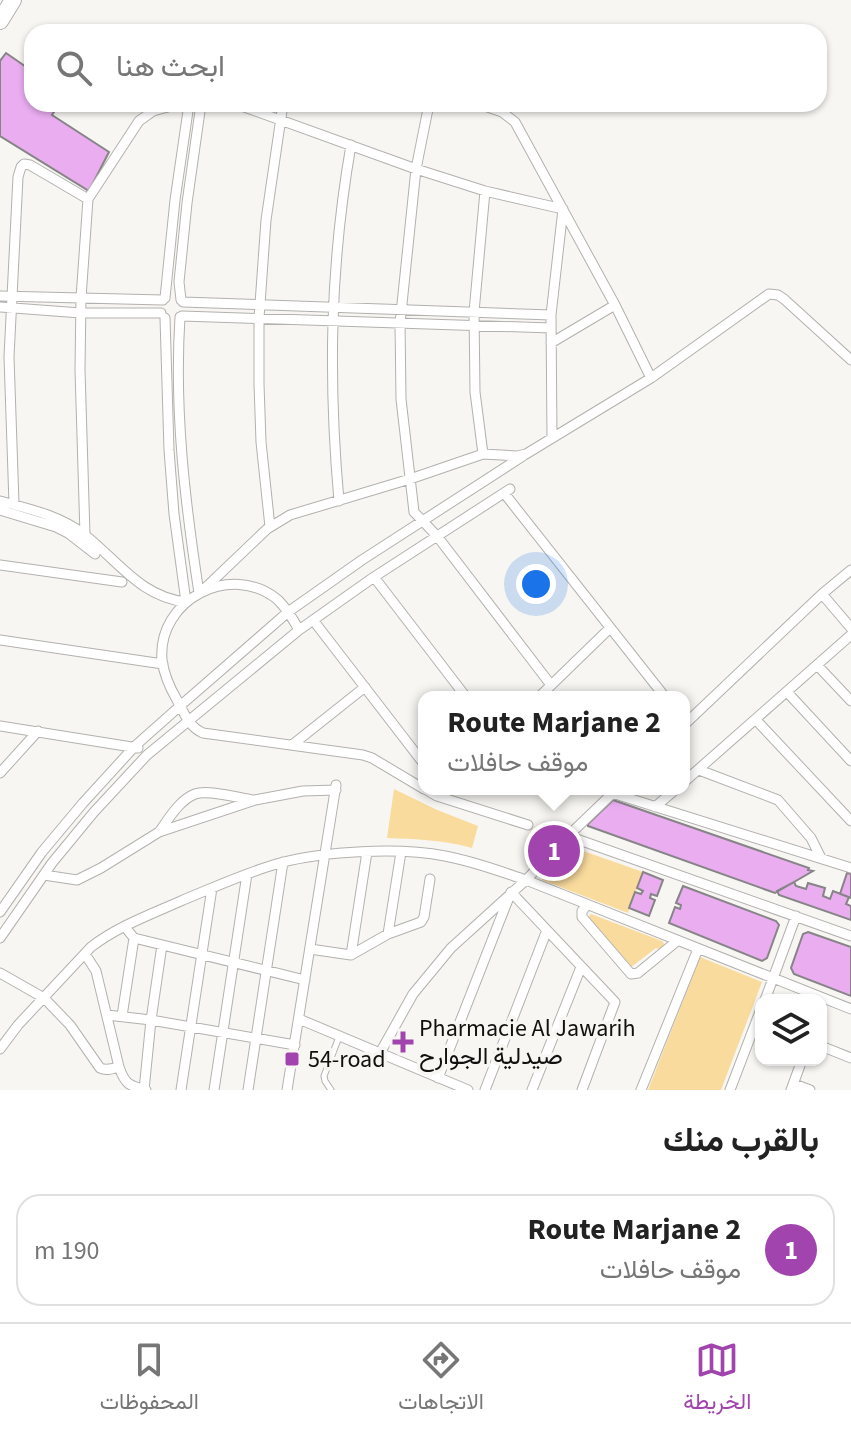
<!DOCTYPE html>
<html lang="ar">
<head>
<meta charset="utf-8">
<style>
  :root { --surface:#fff; --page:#f2f2f2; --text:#222; --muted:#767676; --line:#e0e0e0; --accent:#a244ae }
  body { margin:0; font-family:"Source Sans 3",Vazirmatn,sans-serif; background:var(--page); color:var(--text); direction:rtl }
  .controls { position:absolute; right:24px; bottom:24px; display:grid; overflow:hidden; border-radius:16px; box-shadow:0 2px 6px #0004 }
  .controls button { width:72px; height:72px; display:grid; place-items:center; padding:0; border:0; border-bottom:2px solid var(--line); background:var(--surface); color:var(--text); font:40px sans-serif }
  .you { position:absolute; left:536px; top:584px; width:28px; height:28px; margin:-20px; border:6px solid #fff; border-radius:50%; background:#1a73e8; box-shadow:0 0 0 12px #1a73e833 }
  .badge { display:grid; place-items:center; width:52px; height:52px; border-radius:50%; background:var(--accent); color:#fff; font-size:26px; font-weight:700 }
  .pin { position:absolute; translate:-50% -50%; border:4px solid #fff; box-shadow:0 2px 8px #0006 }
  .popup { position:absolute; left:418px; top:691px; width:272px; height:104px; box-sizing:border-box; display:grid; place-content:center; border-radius:16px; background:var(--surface); filter:drop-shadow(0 2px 6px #0005); font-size:26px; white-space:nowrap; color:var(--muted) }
  .popup b { font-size:30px; color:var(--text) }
  .popup::after { content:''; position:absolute; left:50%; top:100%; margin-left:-16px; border:16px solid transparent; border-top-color:var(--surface) }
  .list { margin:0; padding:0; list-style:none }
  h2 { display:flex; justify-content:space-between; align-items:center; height:104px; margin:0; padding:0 32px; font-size:34px }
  h2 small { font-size:26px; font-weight:400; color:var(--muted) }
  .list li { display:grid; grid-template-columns:52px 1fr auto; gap:24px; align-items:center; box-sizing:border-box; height:112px; margin:0 16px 16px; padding:0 16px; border:2px solid var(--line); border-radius:24px }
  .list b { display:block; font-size:30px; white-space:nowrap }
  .list p { margin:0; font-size:26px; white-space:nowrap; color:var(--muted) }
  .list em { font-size:26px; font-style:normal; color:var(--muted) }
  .icon { flex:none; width:44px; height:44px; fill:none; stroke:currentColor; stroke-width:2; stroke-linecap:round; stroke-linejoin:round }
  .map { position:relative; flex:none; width:851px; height:1090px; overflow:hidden; direction:ltr }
  .search { position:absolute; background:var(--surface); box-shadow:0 2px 6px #0004; left:24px; right:24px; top:24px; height:88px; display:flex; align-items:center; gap:20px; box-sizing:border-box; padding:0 28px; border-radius:24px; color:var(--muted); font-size:30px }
  .sheet { height:232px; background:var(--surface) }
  nav { display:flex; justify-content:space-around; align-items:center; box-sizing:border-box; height:112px; border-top:2px solid var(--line); background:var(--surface); font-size:22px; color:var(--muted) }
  nav a { display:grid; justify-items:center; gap:4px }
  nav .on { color:var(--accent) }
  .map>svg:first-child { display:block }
  .green { fill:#fadb9e }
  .building { fill:#e9adf0; stroke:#868487; stroke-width:2 }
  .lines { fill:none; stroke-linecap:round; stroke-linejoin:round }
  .service-casing { stroke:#b3b1ae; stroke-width:7 }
  .minor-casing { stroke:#b3b1ae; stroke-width:11 }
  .trunk-casing { stroke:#b3b1ae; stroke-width:18 }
  .service { stroke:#fff; stroke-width:5 }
  .minor { stroke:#fff; stroke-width:9 }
  .trunk { stroke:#fff; stroke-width:16 }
  .poi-dot { fill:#a244ae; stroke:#f7f6f2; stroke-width:3 }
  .labels { text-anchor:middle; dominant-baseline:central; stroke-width:7; stroke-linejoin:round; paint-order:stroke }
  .poi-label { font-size:24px; fill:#10100f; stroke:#f7f6f2; text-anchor:start }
</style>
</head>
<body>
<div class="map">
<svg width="851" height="1090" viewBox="0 0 851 1090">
  <rect width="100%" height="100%" fill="#f7f6f2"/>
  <!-- green -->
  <path class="green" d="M394,789l41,20 43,17 -6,22c-28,-8 -57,-9 -85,-10z
    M569,846l74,26 -15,41 -86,-33 -1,-4 2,-5 20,-23z
    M591,914l71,27 3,4 -4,5 -5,-2 -26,20 -44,-49z
    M700,957l62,25 -41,108h-73z"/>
  <!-- building -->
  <path class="building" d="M6,53l26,18v33h27l-7,11 57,37 -20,39 -89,-55v-75z
    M613,800l196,68 -1,2 5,1 -38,22 -187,-67v-2z
    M643,872l20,8 -6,16 -6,-2 -1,4 5,2 -6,16 -20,-8 6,-16 6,2 2,-3 -6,-3z
    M847,873l4,1v24l-11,-4z
    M794,882l2,4 10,3 2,-6 17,5 -2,8 7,3 3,-8 16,6 -3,7 5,2v14l-72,-25 -2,-4z
    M683,886l93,35 3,4 -12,33 -5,3 -93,-38 6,-16 5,2 1,-4 -5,-2z
    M808,932l43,15v49l-57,-22 -3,-6 12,-34z"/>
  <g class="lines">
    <defs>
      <path id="service" d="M331,1090l-6,-9 -1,-5 15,-39"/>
      <path id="minor" d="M236,104l180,65 69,22 78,18
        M429,104l-13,65 -16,154 1,76 13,113 23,24 114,149
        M479,104l23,8 13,10 100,183 36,73
        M0,296l163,4
        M165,298l10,-98 14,-96
        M181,300l-2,-18 8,-79 14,-99
        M183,302l368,13
        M0,307l81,6h80
        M182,316l369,12
        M180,317c-6,93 5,185 19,276
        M165,318l4,132 5,64 12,88
        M551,343l64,-38
        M552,438l-1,-123 12,-106
        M483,454l-8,-62 -1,-80 11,-121
        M504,493l161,204
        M0,501c30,8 61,15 85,34 34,27 56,62 101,67
        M339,501c-11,-123 -9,-235 12,-356
        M14,504l-5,-147 9,-180 3,-10 3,-3 6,1 58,34
        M0,510l56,17 12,6 27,21
        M270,527l-9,-85 -2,-58v-66l7,-98 17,-116
        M85,535l-5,-165 1,-72 7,-99 51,-78 14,-10 26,-7
        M0,565l122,17
        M374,577l92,120
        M201,592l66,-63 23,-14 120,-36 73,-25 34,2 9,-2 125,-76 118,-84 9,1 6,4 67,61
        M822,594l29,34
        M313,620l111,144
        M299,630c-6,-11 -12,-21 -21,-30 -47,-39 -121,0 -116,60 2,15 8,28 15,40 7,13 12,27 26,33l160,22 9,3 52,31
        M0,640l163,24
        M817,665l34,36
        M787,692l64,69
        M539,697l71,-69
        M756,720l95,101
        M684,725l138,-131 29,-24
        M0,726l138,22
        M292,745l73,-58
        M699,770l79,30 33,38 10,20
        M0,773l38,-42
        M684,782l167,-147
        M425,789l12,7 91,29
        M612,793l239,75
        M655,807l21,-18
        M159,832c9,-12 20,-32 36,-38 13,-5 44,4 58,6
        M568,836l283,100
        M44,875l33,5 24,-12 58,-36 96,-32 48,-9 33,-1
        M587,905l-5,6v6l49,57 7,-1 39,-32
        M0,912l42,-60 41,-49 52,-57 45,-40 108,-94 74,-52 161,-104
        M125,927l9,11 171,42
        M388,934l13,-82
        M0,938l52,-75 42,-51 53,-57 152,-125 75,-53 136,-88
        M310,949l41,6 37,-21 33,-12 3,-5 6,-38
        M351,955l16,-103
        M0,973l44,25 26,27 30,43c6,3 12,1 19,-1l-23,-96 -11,-17
        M765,1000l31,-84
        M107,1015l44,5 144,25
        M122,1016l12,-78
        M299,1019l169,71
        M821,1046l30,12
        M0,1049l18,-24 73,-78c27,-21 61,-33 92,-47 32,-13 64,-28 97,-37 45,-12 119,-16 165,-7 28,5 54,15 81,24l325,129
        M380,1053l33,-59 38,-46 75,-68 42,-44 49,-47
        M119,1067c6,17 10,19 27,23
        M438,1078l73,-186 104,110 -33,88
        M794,1084l16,6
        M144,1090l7,-70 11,-75
        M181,1090l31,-202
        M214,1090l33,-216
        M248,1090l35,-228
        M287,1090l49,-305
        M485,1090l62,-160
        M532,1090l49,-123
        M641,1090l57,-141
        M730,1090l31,-81
        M791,1090l11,-30"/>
      <path id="trunk" d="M0,21l13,-21"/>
    </defs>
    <!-- service casing -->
    <use href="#service" class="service-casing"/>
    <!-- minor casing -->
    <use href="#minor" class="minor-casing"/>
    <!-- trunk casing -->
    <use href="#trunk" class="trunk-casing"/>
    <!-- service -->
    <use href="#service" class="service"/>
    <!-- minor -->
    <use href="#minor" class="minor"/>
    <!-- trunk -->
    <use href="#trunk" class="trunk"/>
  </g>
  <!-- markers -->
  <g class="poi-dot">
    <path d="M399 1030h8v8h8v8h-8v8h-8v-8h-8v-8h8z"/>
    <rect x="284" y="1051" width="16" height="16" rx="4"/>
  </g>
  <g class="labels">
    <!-- poi labels -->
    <g class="poi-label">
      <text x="419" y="1028">Pharmacie Al Jawarih<tspan x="419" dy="28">صيدلية الجوارح</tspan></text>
      <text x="308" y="1059">54-road</text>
    </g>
  </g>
</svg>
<div class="controls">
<button><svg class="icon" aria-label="layers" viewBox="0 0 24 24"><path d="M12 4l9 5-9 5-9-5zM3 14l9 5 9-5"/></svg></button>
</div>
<div class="you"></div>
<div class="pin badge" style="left:554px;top:851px">1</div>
<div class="popup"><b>Route Marjane 2</b>موقف حافلات</div>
<div class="search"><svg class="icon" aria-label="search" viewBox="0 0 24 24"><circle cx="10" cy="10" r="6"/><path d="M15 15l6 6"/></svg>ابحث هنا</div>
</div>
<section class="sheet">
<h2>بالقرب منك<small></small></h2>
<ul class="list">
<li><span class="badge">1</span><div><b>Route Marjane 2</b><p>موقف حافلات</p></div><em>190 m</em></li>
</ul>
</section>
<nav>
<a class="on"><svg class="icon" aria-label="map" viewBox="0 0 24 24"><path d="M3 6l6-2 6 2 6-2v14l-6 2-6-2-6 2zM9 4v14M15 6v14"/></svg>الخريطة</a>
<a><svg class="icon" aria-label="directions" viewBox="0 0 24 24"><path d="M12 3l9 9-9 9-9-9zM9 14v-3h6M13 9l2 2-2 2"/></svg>الاتجاهات</a>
<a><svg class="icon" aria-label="saved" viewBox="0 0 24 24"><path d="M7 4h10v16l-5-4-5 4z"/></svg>المحفوظات</a>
</nav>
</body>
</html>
